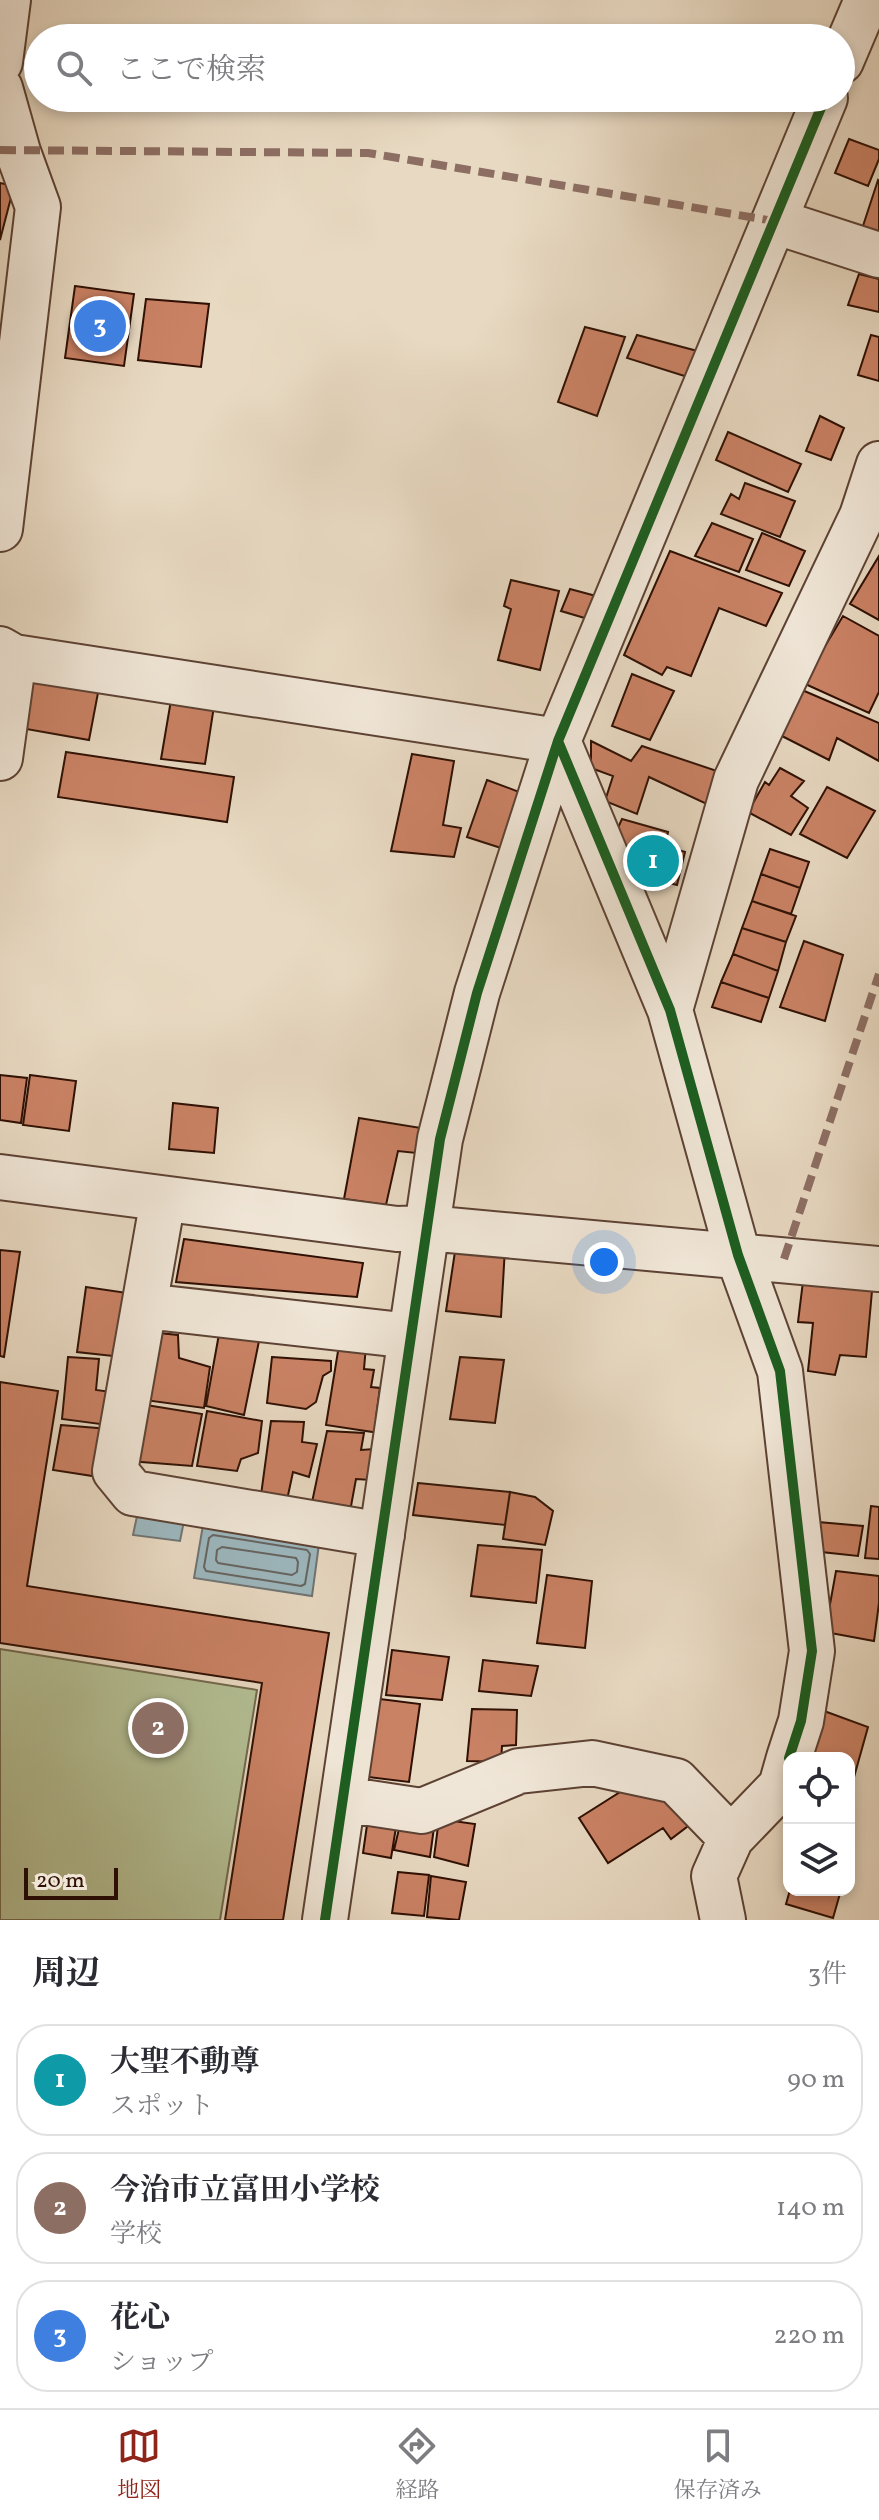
<!DOCTYPE html>
<html lang="ja">
<head>
<meta charset="utf-8">
<style>
  :root { --surface:#fff; --page:#f2f2f3; --text:#2b2b33; --muted:#7c7c81; --line:#e1e1e2; --accent:#8f2418 }
  body { margin:0; font-family:Vollkorn,"Noto Serif JP",serif; background:var(--page); color:var(--text) }
  .controls { position:absolute; right:24px; bottom:24px; display:grid; overflow:hidden; border-radius:16px; box-shadow:0 4px 12px #0003 }
  .controls button { width:72px; height:72px; display:grid; place-items:center; padding:0; border:0; border-bottom:2px solid var(--line); background:var(--surface); color:var(--text); font:40px sans-serif }
  .scale { position:absolute; left:24px; bottom:20px; width:94px; box-sizing:border-box; padding-left:8px; border:4px solid #2f1004; border-top:0; font-size:22px; line-height:28px; white-space:nowrap; color:#2f1004; -webkit-text-stroke:6px #f0e6d7; paint-order:stroke }
  .you { position:absolute; left:604px; top:1262px; width:28px; height:28px; margin:-20px; border:6px solid #fff; border-radius:50%; background:#1a73e8; box-shadow:0 0 0 12px #1a73e833 }
  .badge { display:grid; place-items:center; width:52px; height:52px; border-radius:50%; background:var(--accent); color:#fff; font-size:26px; font-weight:700 }
  .pin { position:absolute; translate:-50% -50%; border:4px solid #fff; box-shadow:0 2px 8px #0006 }
  .list { margin:0; padding:0; list-style:none }
  h2 { display:flex; justify-content:space-between; align-items:center; height:104px; margin:0; padding:0 32px; font-size:34px }
  h2 small { font-size:26px; font-weight:400; color:var(--muted) }
  .list li { display:grid; grid-template-columns:52px 1fr auto; gap:24px; align-items:center; box-sizing:border-box; height:112px; margin:0 16px 16px; padding:0 16px; border:2px solid var(--line); border-radius:32px }
  .list b { display:block; font-size:30px; white-space:nowrap }
  .list p { margin:0; font-size:26px; white-space:nowrap; color:var(--muted) }
  .list em { font-size:26px; font-style:normal; color:var(--muted) }
  .icon { flex:none; width:44px; height:44px; fill:none; stroke:currentColor; stroke-width:2; stroke-linecap:round; stroke-linejoin:round }
  .map { position:relative; flex:none; width:879px; height:1920px; overflow:hidden }
  .search { position:absolute; background:var(--surface); box-shadow:0 4px 12px #0003; left:24px; right:24px; top:24px; height:88px; display:flex; align-items:center; gap:20px; box-sizing:border-box; padding:0 28px; border-radius:44px; color:var(--muted); font-size:30px }
  .sheet { height:488px; background:var(--surface) }
  nav { display:flex; justify-content:space-around; align-items:center; box-sizing:border-box; height:112px; border-top:2px solid var(--line); background:var(--surface); font-size:22px; color:var(--muted) }
  nav a { display:grid; justify-items:center; gap:4px }
  nav .on { color:var(--accent) }
  .map>svg:first-child { display:block }
  .green { fill:#b4bf94; stroke:#72684c; stroke-width:2 }
  .water { fill:#9cb7be; stroke:#707474; stroke-width:2 }
  .lines { fill:none; stroke-linecap:round; stroke-linejoin:round }
  .shore { stroke:#666461; stroke-width:2 }
  .building { fill:#ca8265; stroke:#2f1004; stroke-width:2 }
  .minor-casing { stroke:#5d4234; stroke-width:48 }
  .minor { stroke:#f0e6d7; stroke-width:44 }
  .quiet { stroke:#8d6e63; stroke-width:8; stroke-dasharray:16 8; stroke-linecap:butt }
  .cycleway-casing { stroke:#f0e6d7; stroke-width:15 }
  .cycleway { stroke:#1b5e20; stroke-width:10 }
</style>
</head>
<body>
<div class="map">
<svg width="879" height="1920" viewBox="0 0 879 1920">
  <rect width="100%" height="100%" fill="#e8d9c2"/>
  <filter id="stains"><feTurbulence type="fractalNoise" baseFrequency=".0025" numOctaves="4"/><feColorMatrix values="0 0 0 0 .2 0 0 0 0 .09 0 0 0 0 .02 0 0 0 .5 -.17"/></filter>
  <radialGradient id="worn" r=".72"><stop offset=".6" stop-color="#630" stop-opacity="0"/><stop offset="1" stop-color="#630" stop-opacity=".3"/></radialGradient>
  <!-- green -->
  <path class="green" d="M0,1649l257,41 -37,230h-220z"/>
  <!-- water -->
  <path class="water" d="M137,1516l47,5 -4,20 -47,-6z
    M203,1525l116,19 -7,52 -118,-18z"/>
  <g class="lines">
    <!-- shore -->
    <path class="shore" d="M213,1535l94,15 3,4 -5,30 -4,2 -95,-15 -2,-4 5,-29z
      M222,1547l74,11 2,4 -1,10 -5,3 -74,-12 -2,-3 1,-10z"/>
  </g>
  <!-- building -->
  <path class="building" d="M849,139l30,11v9l-11,27 -33,-13z
    M878,180l1,1v57l-18,-6z
    M0,183l14,3 -14,54z
    M859,274l20,5v33l-31,-7z
    M75,286l59,8 -10,72 -59,-8z
    M146,299l63,5 -8,63 -63,-7z
    M585,327l40,10 -28,79 -39,-14z
    M637,335l68,18 -11,26 -67,-21z
    M871,335l8,2v44l-21,-6z
    M820,416l24,12 -13,32 -25,-9z
    M728,432l73,32 -13,28 -72,-32z
    M745,483l50,18 -15,36 -59,-23 10,-20 8,5z
    M712,523l41,16 -14,33 -44,-16z
    M762,533l43,18 -16,35 -43,-16z
    M670,551l112,42 -16,33 -47,-18 -28,68 -24,-9 -5,8 -38,-20z
    M879,556v64l-29,-16z
    M511,580l48,11 -19,79 -42,-10 13,-51 -7,-3z
    M570,589l26,7 -8,23 -27,-8z
    M843,616l36,20v56l-10,21 -66,-30z
    M26,664l75,13 -12,63 -74,-13z
    M632,674l42,17 -24,49 -38,-14z
    M802,690l77,33v38l-42,-23 -8,22 -51,-26z
    M171,700l43,6 -9,58 -44,-5z
    M591,741l40,20 11,-15 84,28 -15,32 -62,-29 -12,37 -32,-13 8,-25 -22,-8z
    M66,752l168,25 -7,45 -169,-25z
    M412,754l42,7 -11,64 18,3 -7,29 -63,-6z
    M780,768l24,13 -13,15 17,12 -17,27 -43,-23 17,-30 4,3z
    M487,780l35,13 -18,56 -37,-12z
    M827,787l48,24 -28,47 -47,-24z
    M622,819l46,13 -3,14 20,6 -8,33 -57,-15 8,-21 -17,-6z
    M770,849l39,13 -9,26 -39,-14z
    M761,874l39,14 -9,26 -39,-13z
    M752,901l44,15 -10,26 -44,-14z
    M742,928l44,14 -8,29 -45,-17z
    M804,941l39,14 -18,66 -45,-14z
    M733,954l45,17 -9,27 -48,-16z
    M721,982l48,16 -8,24 -49,-15z
    M0,1075l27,3 -6,45 -21,-3z
    M30,1075l46,6 -7,50 -46,-6z
    M173,1103l45,5 -4,45 -45,-4z
    M359,1118l62,10 -5,25 -18,-2 -12,54 -42,-6z
    M184,1239l179,24 -6,34 -181,-15z
    M456,1245l49,3 -4,69 -55,-6z
    M0,1250l20,2 -16,105 -4,-1z
    M804,1273l69,7 -7,77 -26,-2 -5,20 -27,-4 5,-48 -15,-1z
    M86,1287l48,7 -12,63 -45,-5z
    M149,1332l29,3 1,23 31,9 -6,41 -67,-9z
    M219,1334l40,7 -15,74 -38,-9z
    M339,1345l27,1 -2,23 10,1 -3,17 9,1 -4,30 12,2 -2,14 -60,-9z
    M68,1357l31,2 -3,31 23,3 -4,33 -53,-7z
    M272,1357l59,4v10l-8,5 -7,26 -10,7 -39,-6z
    M460,1357l44,3 -9,63 -45,-4z
    M0,1382l58,9 -31,195 302,47 -46,287h-58l37,-237 -262,-40z
    M140,1404l62,10 -10,52 -63,-5z
    M207,1411l55,10 -4,32 -17,6 -4,12 -40,-5z
    M271,1421l33,1 -2,20 15,2 -8,33 -16,-5 -6,28 -26,-5z
    M61,1425l48,4 -10,48 -46,-7z
    M327,1431l37,2 -3,17 13,-1 -3,31 -15,-1 -7,38 -38,-10z
    M418,1483l92,9 -5,33 -92,-10z
    M510,1492l25,5 18,14 -8,34 -42,-6z
    M871,1506l8,1v52l-14,-1z
    M818,1522l45,4 -5,30 -46,-5z
    M478,1545l64,5 -6,53 -65,-7z
    M836,1571l43,5v27l-5,38 -49,-9z
    M547,1575l45,6 -7,67 -48,-5z
    M392,1650l57,7 -7,43 -56,-5z
    M483,1660l55,6 -7,30 -52,-5z
    M380,1699l40,5 -11,78 -41,-5z
    M816,1708l52,19 -19,68v-37h-50z
    M472,1709l45,1 -1,35 -14,1 -1,16 -34,-1z
    M636,1782l60,38 -25,19 -8,-11 -55,35 -29,-45z
    M398,1815l-7,43 -28,-5 5,-35z
    M402,1816l33,4 -5,37 -36,-7z
    M439,1819l36,5 -7,42 -34,-9z
    M398,1872l31,3 -5,41 -32,-3z
    M431,1876l35,6 -7,38 -32,-3z
    M790,1890h51l-8,28 -47,-14z"/>
  <g class="lines">
    <defs>
      <path id="minor" d="M841,61l26,-61
        M0,62l8,-62
        M0,88l18,64 20,55 -38,322
        M774,221l105,34
        M0,649l14,8 -14,101
        M14,657l544,84
        M558,741l112,269 68,245 42,116 32,280 -11,70 -12,37
        M670,1010l66,-230 126,-264 17,-52
        M0,1177l397,52 30,-1 452,41
        M163,1199l-48,272 18,22 249,42
        M145,1306l266,30
        M343,1799l79,12 97,-40 73,-8 84,18 55,57
        M325,1920l115,-781 37,-146 81,-252 267,-643
        M723,1920l-9,-44 17,-38 50,-52 8,-28"/>
    </defs>
    <!-- minor casing -->
    <use href="#minor" class="minor-casing"/>
    <!-- minor -->
    <use href="#minor" class="minor"/>
    <!-- quiet -->
    <path class="quiet" d="M0,150l368,3 406,68
      M784,1259l95,-285"/>
    <defs>
      <path id="cycleway" d="M558,741l112,269 68,245 42,116 32,280 -11,70 -12,37
        M325,1920l115,-781 37,-146 81,-252 267,-643"/>
    </defs>
    <!-- cycleway casing -->
    <use href="#cycleway" class="cycleway-casing"/>
    <!-- cycleway -->
    <use href="#cycleway" class="cycleway"/>
  </g>
  <rect width="100%" height="100%" filter="url(#stains)"/>
  <rect width="100%" height="100%" fill="url(#worn)"/>
</svg>
<div class="controls">
<button><svg class="icon" aria-label="locate" viewBox="0 0 24 24"><circle cx="12" cy="12" r="6"/><path d="M12 2v4M12 18v4M2 12h4M18 12h4"/></svg></button>
<button><svg class="icon" aria-label="layers" viewBox="0 0 24 24"><path d="M12 4l9 5-9 5-9-5zM3 14l9 5 9-5"/></svg></button>
</div>
<div class="scale">20 m</div>
<div class="you"></div>
<div class="pin badge" style="left:653px;top:861px;background:#0f9aa8">1</div>
<div class="pin badge" style="left:158px;top:1728px;background:#8d6e63">2</div>
<div class="pin badge" style="left:100px;top:326px;background:#3f7fe0">3</div>
<div class="search"><svg class="icon" aria-label="search" viewBox="0 0 24 24"><circle cx="10" cy="10" r="6"/><path d="M15 15l6 6"/></svg>ここで検索</div>
</div>
<section class="sheet">
<h2>周辺<small>3件</small></h2>
<ul class="list">
<li><span class="badge" style="background:#0f9aa8">1</span><div><b>大聖不動尊</b><p>スポット</p></div><em>90 m</em></li>
<li><span class="badge" style="background:#8d6e63">2</span><div><b>今治市立富田小学校</b><p>学校</p></div><em>140 m</em></li>
<li><span class="badge" style="background:#3f7fe0">3</span><div><b>花心</b><p>ショップ</p></div><em>220 m</em></li>
</ul>
</section>
<nav>
<a class="on"><svg class="icon" aria-label="map" viewBox="0 0 24 24"><path d="M3 6l6-2 6 2 6-2v14l-6 2-6-2-6 2zM9 4v14M15 6v14"/></svg>地図</a>
<a><svg class="icon" aria-label="directions" viewBox="0 0 24 24"><path d="M12 3l9 9-9 9-9-9zM9 14v-3h6M13 9l2 2-2 2"/></svg>経路</a>
<a><svg class="icon" aria-label="saved" viewBox="0 0 24 24"><path d="M7 4h10v16l-5-4-5 4z"/></svg>保存済み</a>
</nav>
</body>
</html>
